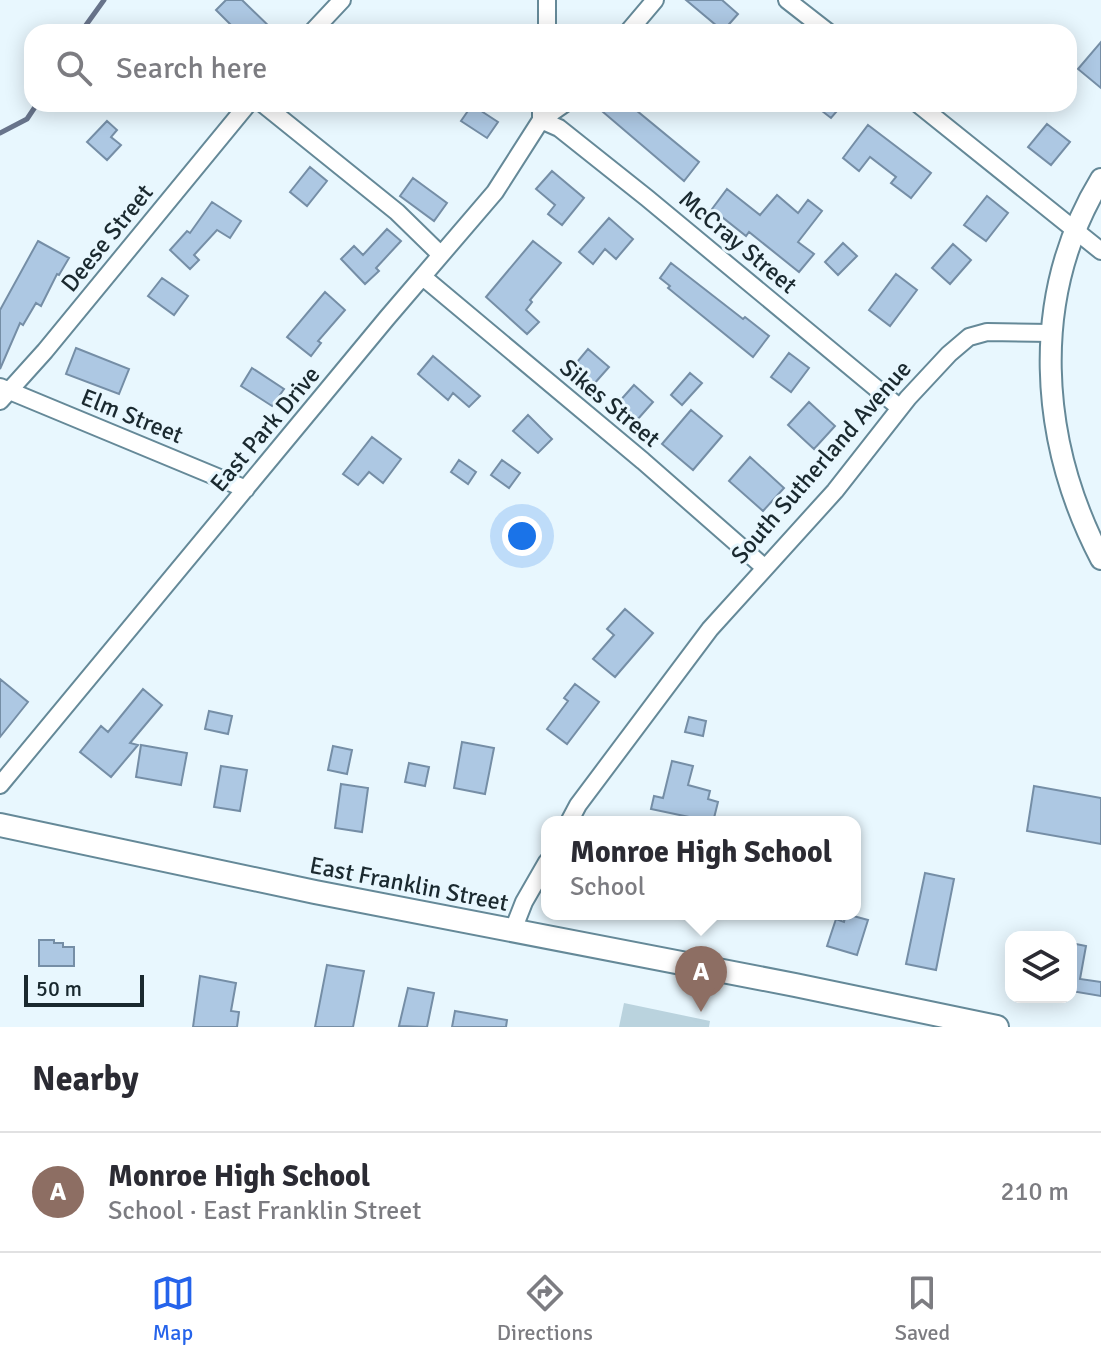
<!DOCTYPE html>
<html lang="en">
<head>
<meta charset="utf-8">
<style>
  :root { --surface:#fff; --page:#f2f2f3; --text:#2b2b33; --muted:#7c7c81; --line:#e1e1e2; --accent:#2563eb }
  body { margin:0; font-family:Signika,sans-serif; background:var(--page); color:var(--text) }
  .controls { position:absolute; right:24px; bottom:24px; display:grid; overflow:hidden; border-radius:16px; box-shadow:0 4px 20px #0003 }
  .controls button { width:72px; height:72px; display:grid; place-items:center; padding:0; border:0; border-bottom:2px solid var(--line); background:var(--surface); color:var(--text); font:40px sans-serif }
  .scale { position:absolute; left:24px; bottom:20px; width:120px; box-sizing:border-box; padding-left:8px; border:4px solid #1a292f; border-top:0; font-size:22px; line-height:28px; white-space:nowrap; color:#1a292f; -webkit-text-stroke:6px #e8f7fe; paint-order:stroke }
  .you { position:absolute; left:522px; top:536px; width:28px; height:28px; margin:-20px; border:6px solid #fff; border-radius:50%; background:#1a73e8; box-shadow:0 0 0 12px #1a73e833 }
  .badge { display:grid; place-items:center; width:52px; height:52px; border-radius:50%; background:var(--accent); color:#fff; font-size:26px; font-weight:700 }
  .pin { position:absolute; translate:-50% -66px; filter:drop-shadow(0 2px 4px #0008) }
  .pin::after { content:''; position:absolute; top:42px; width:28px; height:24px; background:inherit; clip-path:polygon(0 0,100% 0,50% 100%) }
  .popup { position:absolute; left:541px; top:816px; width:320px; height:104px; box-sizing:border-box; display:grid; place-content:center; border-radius:16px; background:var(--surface); filter:drop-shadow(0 2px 6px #0005); font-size:26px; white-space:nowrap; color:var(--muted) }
  .popup b { font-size:30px; color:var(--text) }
  .popup::after { content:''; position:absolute; left:50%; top:100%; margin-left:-16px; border:16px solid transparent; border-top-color:var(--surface) }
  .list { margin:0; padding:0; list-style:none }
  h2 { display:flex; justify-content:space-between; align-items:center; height:104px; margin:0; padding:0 32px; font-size:34px }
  h2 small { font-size:26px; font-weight:400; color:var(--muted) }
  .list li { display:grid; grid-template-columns:52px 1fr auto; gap:24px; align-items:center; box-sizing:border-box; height:120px; padding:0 32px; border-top:2px solid var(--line) }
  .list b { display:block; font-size:30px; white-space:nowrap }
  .list p { margin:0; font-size:26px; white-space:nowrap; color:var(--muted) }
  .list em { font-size:26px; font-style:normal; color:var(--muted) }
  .icon { flex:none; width:44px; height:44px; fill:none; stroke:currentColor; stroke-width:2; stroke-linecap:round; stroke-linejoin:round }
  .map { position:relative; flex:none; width:1101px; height:1027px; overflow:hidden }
  .search { position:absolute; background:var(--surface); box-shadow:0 4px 20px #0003; left:24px; right:24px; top:24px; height:88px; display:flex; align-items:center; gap:20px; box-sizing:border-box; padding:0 28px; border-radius:24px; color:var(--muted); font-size:30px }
  .sheet { height:224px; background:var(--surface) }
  nav { display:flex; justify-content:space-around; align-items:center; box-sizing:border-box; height:112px; border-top:2px solid var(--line); background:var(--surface); font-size:22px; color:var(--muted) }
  nav a { display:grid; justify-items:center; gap:4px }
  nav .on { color:var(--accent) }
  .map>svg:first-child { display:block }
  .green { fill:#bad3de }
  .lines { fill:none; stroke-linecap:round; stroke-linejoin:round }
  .stream { stroke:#68748b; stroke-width:5 }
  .building { fill:#adc8e3; stroke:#758ea6; stroke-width:2 }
  .minor-casing { stroke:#658998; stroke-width:20 }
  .tertiary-casing { stroke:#658998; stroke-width:24 }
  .secondary-casing { stroke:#658998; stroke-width:26 }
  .minor { stroke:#fff; stroke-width:16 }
  .tertiary { stroke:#fff; stroke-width:20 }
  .secondary { stroke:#fff; stroke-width:22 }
  .labels { text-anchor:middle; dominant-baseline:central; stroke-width:6; stroke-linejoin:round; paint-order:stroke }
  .street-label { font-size:24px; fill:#1a292f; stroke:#e8f7fe }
</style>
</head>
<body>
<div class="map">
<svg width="1101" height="1027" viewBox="0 0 1101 1027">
  <rect width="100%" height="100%" fill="#e8f7fe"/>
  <!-- green -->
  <path class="green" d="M624,1003l86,18 -1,6h-90z"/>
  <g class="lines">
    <!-- stream -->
    <path class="stream" d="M81,32l23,-32
      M0,133l27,-14 10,-15"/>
  </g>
  <!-- building -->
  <path class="building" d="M226,0h16l33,32h-37l-22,-22z
    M686,0h36l16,14 -15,17z
    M1101,42v46l-23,-19z
    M611,104h30l-5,6 63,52 -15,19 -81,-69z
    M813,104h30l-12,14z
    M472,105l26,17 -11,16 -26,-17z
    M107,121l10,9 -6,7 10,8 -14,15 -20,-18z
    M1047,124l23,18 -19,23 -23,-18z
    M868,125l63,48 -20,25 -20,-15 5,-6 -26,-20 -11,14 -16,-13z
    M310,167l17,14 -20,25 -17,-14z
    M552,171l32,27 -22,27 -14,-11 7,-9 -19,-16z
    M413,178l34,25 -13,18 -34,-25z
    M727,189l33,26 17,-20 21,18 10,-13 14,11 -24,31 16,12 -15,18 -50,-40 -3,4 -34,-27z
    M987,196l21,17 -22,28 -22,-16z
    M212,202l29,19 -11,17 -13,-8 -23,25 5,5 -9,9 -20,-19 17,-19 3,2z
    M609,218l24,21 -17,20 -11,-10 -12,15 -14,-12z
    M387,229l14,12 -25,27 3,3 -14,13 -24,-25 13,-13 9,9z
    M38,241l31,17 -10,17 -2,-1 -16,32 -5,-3 -13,22 -3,-2 -20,46v-59z
    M533,241l28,22 -31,37 2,2 -6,8 13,12 -12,12 -41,-37z
    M843,243l14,13 -19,19 -13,-13z
    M953,244l18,16 -21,24 -18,-16z
    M671,263l72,56 2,-2 24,19 -16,21 -85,-69 2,-2 -10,-8z
    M896,274l21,16 -27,36 -21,-16z
    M162,278l26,18 -14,19 -26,-19z
    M325,292l20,18 -27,31 3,2 -10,13 -24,-19z
    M76,348l53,21 -10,25 -53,-20z
    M588,349l21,18 -16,18 -21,-17z
    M789,353l20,15 -18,24 -20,-15z
    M433,356l47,40 -11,11 -16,-14 -5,7 -30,-26z
    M252,368l32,21 -12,17 -31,-20z
    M690,373l12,10 -20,22 -11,-10z
    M634,385l19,17 -16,18 -19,-17z
    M809,402l26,24 -21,23 -26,-24z
    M691,410l31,26 -29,34 -31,-26z
    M528,415l24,24 -14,14 -25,-22z
    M372,437l29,22 -18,24 -14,-11 -11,13 -15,-11z
    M750,457l34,31 -21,23 -34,-30z
    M459,460l17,12 -8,12 -17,-12z
    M502,460l18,13 -11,15 -18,-13z
    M625,609l28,24 -38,44 -22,-18 21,-24 -7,-6z
    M0,679l28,23 -28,35z
    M575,684l24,18 -32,42 -20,-15 21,-28 -4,-3z
    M143,689l19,16 -32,38 8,2 -27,32 -31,-25 21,-26 7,6z
    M209,711l23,5 -4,18 -23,-5z
    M689,717l17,4 -3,15 -18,-4z
    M462,742l32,6 -9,46 -31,-6z
    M141,745l46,8 -6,32 -45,-8z
    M333,746l19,4 -5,24 -19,-4z
    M672,761l21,5 -5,19 22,6 -2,8 10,3 -5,20 -62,-13 3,-13 9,2z
    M409,763l20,4 -4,19 -20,-4z
    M221,766l26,4 -7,41 -26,-4z
    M341,784l27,4 -6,44 -27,-4z
    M1034,786l67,12v46l-74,-13z
    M925,873l29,6 -18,91 -30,-6z
    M846,914l22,6 -11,35 -30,-9 9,-27 8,3z
    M39,940h15v3h9v4h11v19h-35z
    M1071,943l15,3 -6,33 21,3v14l-30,-5z
    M327,965l37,6 -11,56h-38z
    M200,976l36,7 -5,28 8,1 -2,15h-44z
    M408,988l26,5 -7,34 -28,-1z
    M455,1011l52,9 -1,7h-54z"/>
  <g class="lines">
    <defs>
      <path id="minor" d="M547,0v32
        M787,0l41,32
        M312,32l30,-32
        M628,32l27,-32
        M263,104l134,108 44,43
        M541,104v16l18,8 88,70 253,210
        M918,104l183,147
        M423,277l220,184 122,107
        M0,387l246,102
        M0,401l45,-50 203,-247
        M0,785l387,-467 108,-126 46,-72 23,-16
        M569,822l9,-17 132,-176 125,-138 73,-93 41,-44 20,-17 18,-5 64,1
        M513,930l11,-28 23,-40"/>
      <path id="tertiary" d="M1101,179c-72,118 -62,261 0,380"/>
      <path id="secondary" d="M0,825l315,67 480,93 202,42"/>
    </defs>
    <!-- minor casing -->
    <use href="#minor" class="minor-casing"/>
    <!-- tertiary casing -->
    <use href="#tertiary" class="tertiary-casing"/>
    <!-- secondary casing -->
    <use href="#secondary" class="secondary-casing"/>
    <!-- minor -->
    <use href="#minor" class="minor"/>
    <!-- tertiary -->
    <use href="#tertiary" class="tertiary"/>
    <!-- secondary -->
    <use href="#secondary" class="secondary"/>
  </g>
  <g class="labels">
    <!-- street labels -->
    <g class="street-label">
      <text transform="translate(107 238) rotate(-51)">Deese Street</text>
      <text transform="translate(738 242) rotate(40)">McCray Street</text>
      <text transform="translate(610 403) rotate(40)">Sikes Street</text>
      <text transform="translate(132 416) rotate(22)">Elm Street</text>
      <text transform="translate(265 429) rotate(-50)">East Park Drive</text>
      <text transform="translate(821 462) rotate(-49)">South Sutherland Avenue</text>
      <text transform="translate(409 884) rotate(11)">East Franklin Street</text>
    </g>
  </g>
</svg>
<div class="controls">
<button><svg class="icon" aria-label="layers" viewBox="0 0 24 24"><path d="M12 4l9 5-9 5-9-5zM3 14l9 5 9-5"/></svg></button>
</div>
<div class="scale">50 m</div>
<div class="you"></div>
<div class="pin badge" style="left:701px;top:1012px;background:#8d6e63">A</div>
<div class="popup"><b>Monroe High School</b>School</div>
<div class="search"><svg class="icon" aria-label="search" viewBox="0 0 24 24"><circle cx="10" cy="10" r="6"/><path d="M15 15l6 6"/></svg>Search here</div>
</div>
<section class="sheet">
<h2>Nearby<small></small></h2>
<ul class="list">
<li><span class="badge" style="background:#8d6e63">A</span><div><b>Monroe High School</b><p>School · East Franklin Street</p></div><em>210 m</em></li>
</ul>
</section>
<nav>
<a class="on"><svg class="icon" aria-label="map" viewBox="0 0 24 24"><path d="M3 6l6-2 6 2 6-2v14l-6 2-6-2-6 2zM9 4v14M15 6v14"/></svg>Map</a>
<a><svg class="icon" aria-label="directions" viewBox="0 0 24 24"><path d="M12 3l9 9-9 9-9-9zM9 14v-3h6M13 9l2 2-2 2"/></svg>Directions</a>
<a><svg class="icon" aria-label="saved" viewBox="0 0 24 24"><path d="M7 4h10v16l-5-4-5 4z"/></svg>Saved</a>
</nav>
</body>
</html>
